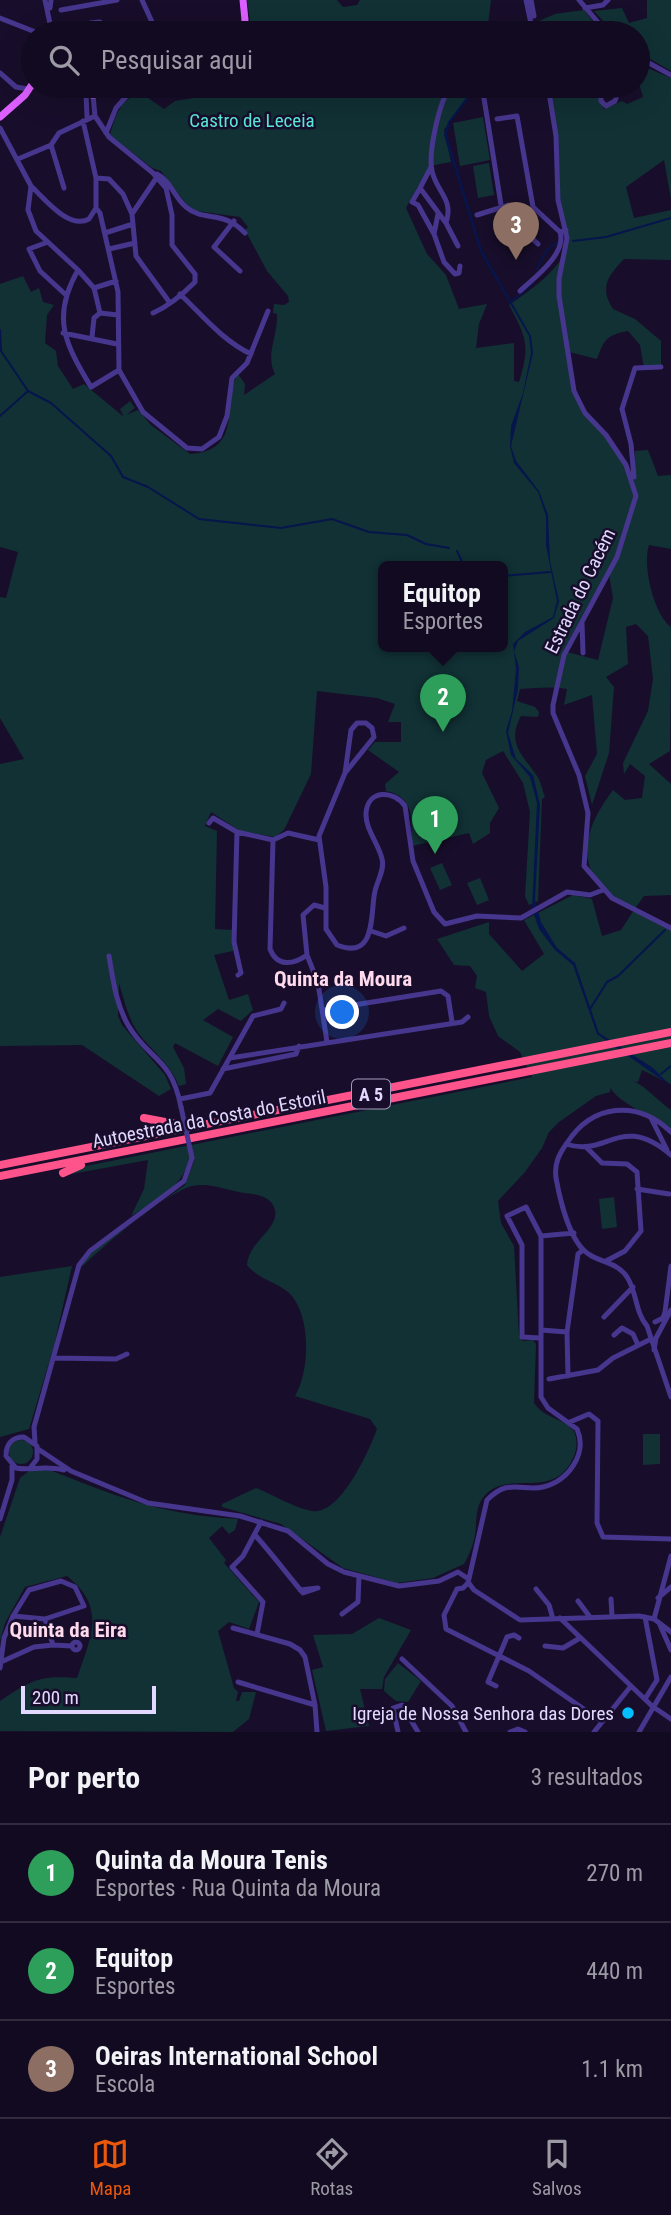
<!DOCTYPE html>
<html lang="pt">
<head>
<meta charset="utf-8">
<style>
  :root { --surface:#120a20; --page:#1f182d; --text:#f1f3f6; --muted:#9c9aa5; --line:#312b3e; --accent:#ea580c }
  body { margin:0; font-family:"Roboto Condensed",sans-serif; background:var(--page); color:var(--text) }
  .scale { position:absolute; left:21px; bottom:18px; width:135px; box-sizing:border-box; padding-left:7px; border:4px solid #e3d8ff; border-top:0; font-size:19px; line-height:24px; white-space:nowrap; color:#e3d8ff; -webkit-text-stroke:5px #180e2b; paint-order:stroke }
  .you { position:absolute; left:343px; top:1013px; width:24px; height:24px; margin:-18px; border:5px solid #fff; border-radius:50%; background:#1a73e8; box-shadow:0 0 0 10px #1a73e833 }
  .badge { display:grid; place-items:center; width:46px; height:46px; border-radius:50%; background:var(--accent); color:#fff; font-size:23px; font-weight:700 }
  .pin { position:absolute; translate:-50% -58px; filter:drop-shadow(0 2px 4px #0008) }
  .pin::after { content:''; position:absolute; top:37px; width:24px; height:21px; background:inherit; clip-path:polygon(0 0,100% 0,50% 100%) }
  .popup { position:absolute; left:378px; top:561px; width:130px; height:91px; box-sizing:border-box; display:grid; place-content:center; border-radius:10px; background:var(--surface); filter:drop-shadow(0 2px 5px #0005); font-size:23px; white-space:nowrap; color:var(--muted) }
  .popup b { font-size:26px; color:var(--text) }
  .popup::after { content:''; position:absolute; left:50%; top:100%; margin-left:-14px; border:14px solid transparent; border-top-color:var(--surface) }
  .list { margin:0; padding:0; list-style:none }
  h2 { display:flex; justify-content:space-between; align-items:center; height:91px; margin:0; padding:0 28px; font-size:30px }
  h2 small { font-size:23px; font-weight:400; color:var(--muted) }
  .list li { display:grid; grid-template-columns:46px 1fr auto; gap:21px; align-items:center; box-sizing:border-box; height:98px; padding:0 28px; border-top:2px solid var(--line) }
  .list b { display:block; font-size:26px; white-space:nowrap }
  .list p { margin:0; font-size:23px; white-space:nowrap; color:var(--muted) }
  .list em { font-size:23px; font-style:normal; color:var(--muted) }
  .icon { flex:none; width:38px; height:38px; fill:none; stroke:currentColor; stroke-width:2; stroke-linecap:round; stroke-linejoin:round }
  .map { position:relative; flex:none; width:671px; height:1732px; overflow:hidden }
  .search { position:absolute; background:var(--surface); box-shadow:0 7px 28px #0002; left:21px; right:21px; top:21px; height:77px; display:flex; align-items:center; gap:18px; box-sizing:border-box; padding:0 24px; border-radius:38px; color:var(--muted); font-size:26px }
  .sheet { height:385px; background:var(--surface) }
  nav { display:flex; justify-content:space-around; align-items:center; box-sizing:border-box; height:98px; border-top:2px solid var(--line); background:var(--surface); font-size:19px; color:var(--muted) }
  nav a { display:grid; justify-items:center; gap:4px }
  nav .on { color:var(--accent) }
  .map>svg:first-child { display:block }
  .green { fill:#113135; fill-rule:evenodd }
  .water { fill:#06154c }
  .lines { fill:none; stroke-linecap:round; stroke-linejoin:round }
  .stream { stroke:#06154c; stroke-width:2 }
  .minor { stroke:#47368d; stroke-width:5 }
  .major { stroke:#dc5fff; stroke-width:7 }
  .highway { stroke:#ff538b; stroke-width:8 }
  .minor-bridge { stroke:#47368d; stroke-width:5 }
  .poi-dot { fill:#04bfff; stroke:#180e2b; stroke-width:2.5 }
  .labels { text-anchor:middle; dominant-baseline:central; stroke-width:5; stroke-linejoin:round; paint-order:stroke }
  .shield { fill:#180e2b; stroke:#a69bbf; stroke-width:2 }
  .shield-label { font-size:18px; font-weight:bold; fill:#e3d8ff }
  .park-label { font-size:19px; fill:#59eadc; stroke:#180e2b }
  .street-label { font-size:19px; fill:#e3d8ff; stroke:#180e2b }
  .poi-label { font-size:19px; fill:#e3d8ff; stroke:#180e2b; text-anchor:end }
  .neighbourhood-label { font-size:21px; font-weight:bold; fill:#ffdaec; stroke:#180e2b }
</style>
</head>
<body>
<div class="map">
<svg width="671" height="1732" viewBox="0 0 671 1732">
  <rect width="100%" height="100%" fill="#180e2b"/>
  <!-- green -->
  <path class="green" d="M247,0h90l6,7 14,-2 3,-5h131l-4,33h-242l5,-13z
    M647,0h24v71l-33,-19v-19h-24l-20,-22 28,-3 7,15 18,-5z
    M584,10l18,23h-60l-3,-12 16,-7z
    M638,64l33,14v121l-7,-39 -38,27 8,31 37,-8v50l-47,-1c-16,17 -25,28 -11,50l22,10 26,22v26l-17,1 -4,-23 -12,-14c-22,4 -24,9 -31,28l-28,-7 5,39 11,22 21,22 28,48 1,-32 13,-1 10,26 13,-1v74l-22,-4c-7,20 5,70 22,82l-1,124 -21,13 22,20v111l-27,1 -10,14 37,18v156l-29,-14 -4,12 -5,-1c14,6 25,20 38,29v20c-20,-17 -45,-21 -61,-42v4l-14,4 -37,26 -10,10 -7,16 -17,24 -27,29 3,22 13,23 5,89 4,6 10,-1 3,4 -2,59c11,16 30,15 39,27 5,8 4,18 1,26 -19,46 -62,13 -88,38 -13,13 -8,30 -12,46 -2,8 -6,17 -10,24l-31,14 -36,5 -54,-15 -62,-44 -59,-17v-3l34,-16c18,7 36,19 56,23 28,5 57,-60 65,-82l-7,-10 -75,-23c15,-25 17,-82 -7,-104 -12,-10 -31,-14 -41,-27 2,-24 32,-36 28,-55 -3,-14 -19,-16 -31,-17 -17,-3 -35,-11 -52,-7 -25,6 -93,63 -112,83l8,-14 97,-70 10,-27 -6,1c-6,29 -35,42 -58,57l13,-27 4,-29 -82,15 15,-8 451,-90 -12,-25 -22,-16 -9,-20 -3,-24 -11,-4 2,-12 -7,-10 -16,-1 -17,-26 52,-17v12l33,37 22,-17 -20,-34 49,-25 19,4 10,37 19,-6 13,-20c-10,-6 -25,-13 -32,-21 -28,-35 -12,-68 11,-99l12,10 17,-2 3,-22 -15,-12 -6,10 -1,-11 25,-52 5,-32 -5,-43 -12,-12 -10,3 2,37 -22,13 8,10 -5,66 -17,52 -7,-29 12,-22 -5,-59 -28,10 3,-16c-15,-3 -31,-1 -47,0l-3,12 18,6 4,5 -1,5 -17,-1c-15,28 2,39 16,60 4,5 5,14 8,21l-3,2 -4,102 -9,4 -4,-9 5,-84 -7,-29 -20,-32 -17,9 -4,13 17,35 -9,15v10l-17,11 -4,-11 -57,13c-1,-25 4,-49 -26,-55l-1,-7 14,-12 -31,-22 7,-8h26v-20h-13l7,-18 -18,-6 -60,-7 -6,83 -27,56 -9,7 -35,-6 -29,-19 -6,14 12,5 -2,98 18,1v21l-19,4 15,45 19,-6 5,16 -12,11 -23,-12 -15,11 30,17 -15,29 -43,-23 -2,4 11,21 2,16 -7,2c-8,-20 -22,-31 -36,-47 -14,-16 -18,-36 -24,-56l-1,33 4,9 43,50 6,14 -12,7 -77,-51 -82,1v-282l24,-5 -24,-41v-121l6,1 12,-46 -18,-5v-263l23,-8 8,16 8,-4 4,14 11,3 -7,10 -2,28 11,8 2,15 15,23 11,-5 40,33 -4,-8 10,-8 5,7 -9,7 12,-5 13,15 39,29c55,-3 31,-53 48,-80l7,10 -1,11 31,-21c-10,-19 3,-38 2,-60l-4,-1 1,-9 10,1 5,-3 -1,-6 -21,-25 -22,-41 3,-3 -8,-10 -44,-6 -10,-7 -25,-33 -9,-3 -42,-33c6,-22 12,-40 38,-44v7l16,11 11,-8 44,-7 3,-8h253l-31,44 7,32 -22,4 -23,42 21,46 19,21 13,34 28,-5 -8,20 -3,24 38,-5v38l5,1c11,-36 8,-44 -10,-77 20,-14 44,-30 56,-52 7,-14 -4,-33 -5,-48 -4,-40 -6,-79 -12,-119h46l10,23 18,-8 5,3 16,-7 -5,-17zM384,566h118v80h-118zM608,569l5,29 -15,62 -35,-9z
    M483,117l7,43 -30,6 -7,-43z
    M489,163l5,32 -16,3 -5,-32z
    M442,863l10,22 -12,5 -10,-22z
    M480,878l9,22 -12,5 -10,-22z
    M614,1197l3,30 -15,2 -3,-30z
    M72,1266l-18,80 -25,83 -29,8v-160z
    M643,1434h17v30l-17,1z
    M9 1452a12 12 0 1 1 24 0a12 12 0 1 1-24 0Z
    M45,1468c70,28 116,47 193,51l-3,11 -6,4 -7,-8 -13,12 17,22 -2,3 35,39 -10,27 -20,-7 -11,9 16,57 4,4 -2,9h3l3,-9h14l-7,27 -16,13 -233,-1v-30c31,-21 40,-26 77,-23 14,-42 30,-70 -10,-102l-42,11 -20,36 -5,18v-104l20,-59 9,-7z
    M379,1618l32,12 -27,47 -2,12h-22l9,37 -43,5 -14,-61 11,-3 -10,-32 39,-1z
    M398,1663l23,18 -13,21 -12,-1 -12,-10 1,-12z"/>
  <!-- water -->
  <path class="water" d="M475,86h3l-28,37 -3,12 35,115 49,86 2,17 -22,93 5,15 23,30 9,24 2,46 9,40 -5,17 -36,23 -4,10 5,16 -1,22 -10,44 8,26 17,16 7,30 -5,95 6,22 16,26 18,15 24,70 54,35 18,18 -74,-52 -24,-69 -18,-15 -16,-21 -7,-20 5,-106 -7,-26 -19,-22 -5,-24 6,-20 4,-42 -3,-25 12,-12 28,-15 4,-16 -11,-55v-30l-8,-24 -24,-29 -4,-17 1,-20 12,-33 8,-40 -2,-17 -49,-84 -36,-117 4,-13z"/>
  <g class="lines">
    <!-- stream -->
    <path class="stream" d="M573,241l33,-4 65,-19
      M537,269l9,-18 12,-9
      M511,302l22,-19
      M0,330l1,21 27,40 23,12 60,53 12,21 25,10 51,32 82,9 51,-9 37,13 38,3 19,9 23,4
      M0,416l28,-25
      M457,551l7,15
      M502,576l48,-4
      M590,1009l17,-27 11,-6 47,-46
      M661,1074l10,-8"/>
    <!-- minor -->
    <path class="minor" d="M45,0l7,33
      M142,0l15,33
      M526,0l7,33
      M531,0l3,16
      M579,0l28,33
      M50,8l1,-8
      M585,8l18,-3 5,-5
      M61,10l56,-10
      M0,18l38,15
      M64,29l12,-3 3,7
      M91,33l-1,-10 10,-1 2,11
      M638,57l33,18
      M0,73l16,14 12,2
      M486,86l-3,6 19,119 36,33
      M548,86l8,50 2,64 9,38 -8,41v17l15,95 11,22 21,22 20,30 10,31 -19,61 -53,98 -11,50v8l26,62 9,38 -4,53 28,32 59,30
      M601,86v15l5,5 9,-5 5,-15
      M86,94l1,23
      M95,116l14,21 44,36 13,15 6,27v30l23,29v8c-12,12 -26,24 -42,31
      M497,119l20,-3 16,91 27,25 6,-2
      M83,121l13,57v30l4,5 18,79 1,78 24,42 44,36 15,1 17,-12 8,-21 5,-38 15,-15 21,-52
      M0,128l31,58 -3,24 8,21 42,39
      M106,133l10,-25 17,-19
      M51,145l8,-12 36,-17 -2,-21
      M51,145l13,43
      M18,159l33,-14
      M431,167l-11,21 26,35 12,23
      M157,174c14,7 17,23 29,33 19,16 36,2 59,26
      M157,177l-25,37 4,42 34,47
      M96,178l13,1 14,15 9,20
      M31,186c14,13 38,44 58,33l7,-11
      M420,188l-8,14 6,3 16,29
      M438,214l-4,20 10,28 11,12 4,-1 1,-7
      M477,215l32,-10
      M234,221l-20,26 26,24
      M446,223c8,-24 -9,-30 -14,-52 -4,-18 7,-70 19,-85
      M105,233l28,-9
      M48,242l-19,7 11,22 26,24
      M109,249l26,-6
      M94,288l22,-7
      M520,291c14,-13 47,-37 40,-59
      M180,294c22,21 43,47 71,60
      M100,313l-6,-25 -16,-18c-27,47 -13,74 13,117l28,-17
      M100,313l18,2
      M63,333l54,11
      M92,337l2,-19 6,-5
      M634,477l-3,-33 -9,-35 13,-41 26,-1
      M582,623l1,30
      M345,773l6,-43 6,-7h9l6,5 2,9 -29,36 -26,63 7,51v42l11,16c40,16 33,-32 38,-54 2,-10 10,-21 7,-32 -3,-15 -17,-30 -16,-46 2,-24 28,-23 39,-7l8,55 21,51 11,12 32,-8 44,2 46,-26 23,3 13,-5
      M209,823l4,-5 24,14 36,8 -3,109c7,18 23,16 37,6
      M237,832l-3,110 7,31 -3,2
      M273,840l15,-7 31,7
      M371,931l15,5 18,-8
      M307,955l11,28 9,59
      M307,955l-4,-40 11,-10 11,3
      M109,956c4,24 7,48 19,69 21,36 43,31 53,82
      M323,1010l118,-19 7,5 4,26
      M230,1058l232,-36 6,-5
      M223,1069l73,-15 3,-8
      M180,1099l30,-6 43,-77 28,-7 3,-6
      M651,1118l16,32
      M671,1132c-34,-33 -79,-28 -104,11 -8,11 -13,21 -11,35 4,22 14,66 34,77 13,8 28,8 37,22 10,15 8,35 20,49l24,71
      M566,1144c42,14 54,-32 105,11
      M586,1147l16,16 25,1 10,8 4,59 -16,20 -19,10
      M637,1189l32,5
      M541,1236l33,-3
      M604,1317l29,-30
      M655,1322l8,-4 2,-6 6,-46
      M541,1330l26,2 11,-78 5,-4
      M567,1332l1,44
      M614,1335l8,-7 11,6 5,11
      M654,1350l2,-12 15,-28
      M54,1358l62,1 11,-5
      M549,1379l49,-9 15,-12 36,-18
      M570,1422l19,-8 9,7 -1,102 6,14 68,2
      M35,1442l-1,-15 45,-162 11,-14 94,-70 8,-23
      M38,1449l33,22 77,32 92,13 48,15 40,33 16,8 55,14 40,-5 19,-9 9,6
      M31,1467l6,-8v-13l-13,-9c-12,0 -18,7 -18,19l10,12c15,3 28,-3 48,2
      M0,1519l12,-39v-14
      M255,1535c17,19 32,39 48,58l15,-5 -18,2
      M468,1582l6,8 46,30 119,-4 15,3 17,13
      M457,1589l6,-1 5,-5 19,-83c5,-5 11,-10 18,-12 13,-3 25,2 38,-1 25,-6 45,-33 34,-58l-29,-21 -7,-11v-161l-15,-29 -19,9 15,29v92l18,1
      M457,1589l-13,26 2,14 83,42 72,50
      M536,1589l13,16 4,14
      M658,1598l13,-11
      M611,1599l1,17
      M578,1601l12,16
      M342,1614l16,-12 1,-26
      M13,1616l16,-26 32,-9 14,6 9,19 -39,13
      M645,1617l12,63 -12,19
      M560,1618l92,88 19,13
      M654,1619l17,-63
      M660,1625l11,25
      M233,1628l57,16 10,6 5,7 10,48 2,27
      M257,1634l6,-32 -31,-35 11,-11 18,-34
      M72 1646a4 4 0 1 1 8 0a4 4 0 1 1-8 0Z
      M53,1645l19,1
      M545,1646l18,2 17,-10
      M402,1659l50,47 14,26
      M0,1668l4,-30 9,-22 32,3 8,26 -19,2 -33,15
      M238,1682l77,23
      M496,1686l-8,-4 19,-45 7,-2 5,3
      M398,1732l-5,-24 9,-3 16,27
      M510,1732l8,-3 7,3
      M594,1732l37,-46
      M639,1732l32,-55"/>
    <!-- major -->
    <path class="major" d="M242,33l3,-13 -2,-20
      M40,86l53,9 58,-9
      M0,117l25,-22 8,-12"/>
    <!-- highway -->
    <path class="highway" d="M144,1118l42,8
      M0,1165l671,-133
      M63,1173l18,-8
      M0,1176l671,-133"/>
    <!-- minor-bridge -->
    <path class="minor-bridge" d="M181,1107l11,51"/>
  </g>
  <!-- markers -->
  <circle class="poi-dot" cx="628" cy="1713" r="7"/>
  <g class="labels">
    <!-- shield labels -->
    <rect class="shield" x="352" y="1079.5" width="38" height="29" rx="5"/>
    <g class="shield-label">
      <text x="371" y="1094">A 5</text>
    </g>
    <!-- park labels -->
    <g class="park-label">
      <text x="252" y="120">Castro de Leceia</text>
    </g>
    <!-- street labels -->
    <g class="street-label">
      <text transform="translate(580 591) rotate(-64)">Estrada do Cacém</text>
      <text transform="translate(209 1119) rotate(-11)">Autoestrada da Costa do Estoril</text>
    </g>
    <!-- poi labels -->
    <g class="poi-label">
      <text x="614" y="1713">Igreja de Nossa Senhora das Dores</text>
    </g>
    <!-- neighbourhood labels -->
    <g class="neighbourhood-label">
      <text x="343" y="979">Quinta da Moura</text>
      <text x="68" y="1630">Quinta da Eira</text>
    </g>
  </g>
</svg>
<div class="scale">200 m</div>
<div class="you"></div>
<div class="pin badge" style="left:435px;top:854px;background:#2e9e5b">1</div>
<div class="pin badge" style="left:443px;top:732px;background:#2e9e5b">2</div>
<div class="popup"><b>Equitop</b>Esportes</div>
<div class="pin badge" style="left:516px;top:260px;background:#8d6e63">3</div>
<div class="search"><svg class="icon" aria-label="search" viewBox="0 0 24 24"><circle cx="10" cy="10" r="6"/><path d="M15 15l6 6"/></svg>Pesquisar aqui</div>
</div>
<section class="sheet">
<h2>Por perto<small>3 resultados</small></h2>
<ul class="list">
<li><span class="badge" style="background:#2e9e5b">1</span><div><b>Quinta da Moura Tenis</b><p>Esportes · Rua Quinta da Moura</p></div><em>270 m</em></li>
<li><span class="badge" style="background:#2e9e5b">2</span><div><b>Equitop</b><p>Esportes</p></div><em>440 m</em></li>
<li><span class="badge" style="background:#8d6e63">3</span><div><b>Oeiras International School</b><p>Escola</p></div><em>1.1 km</em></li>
</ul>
</section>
<nav>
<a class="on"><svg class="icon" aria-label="map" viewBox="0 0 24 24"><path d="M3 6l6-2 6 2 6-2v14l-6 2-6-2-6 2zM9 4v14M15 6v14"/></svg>Mapa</a>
<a><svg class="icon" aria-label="directions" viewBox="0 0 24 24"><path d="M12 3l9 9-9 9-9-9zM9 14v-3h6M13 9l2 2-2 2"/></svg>Rotas</a>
<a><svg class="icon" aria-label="saved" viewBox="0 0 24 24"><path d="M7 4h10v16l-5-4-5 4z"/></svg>Salvos</a>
</nav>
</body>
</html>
